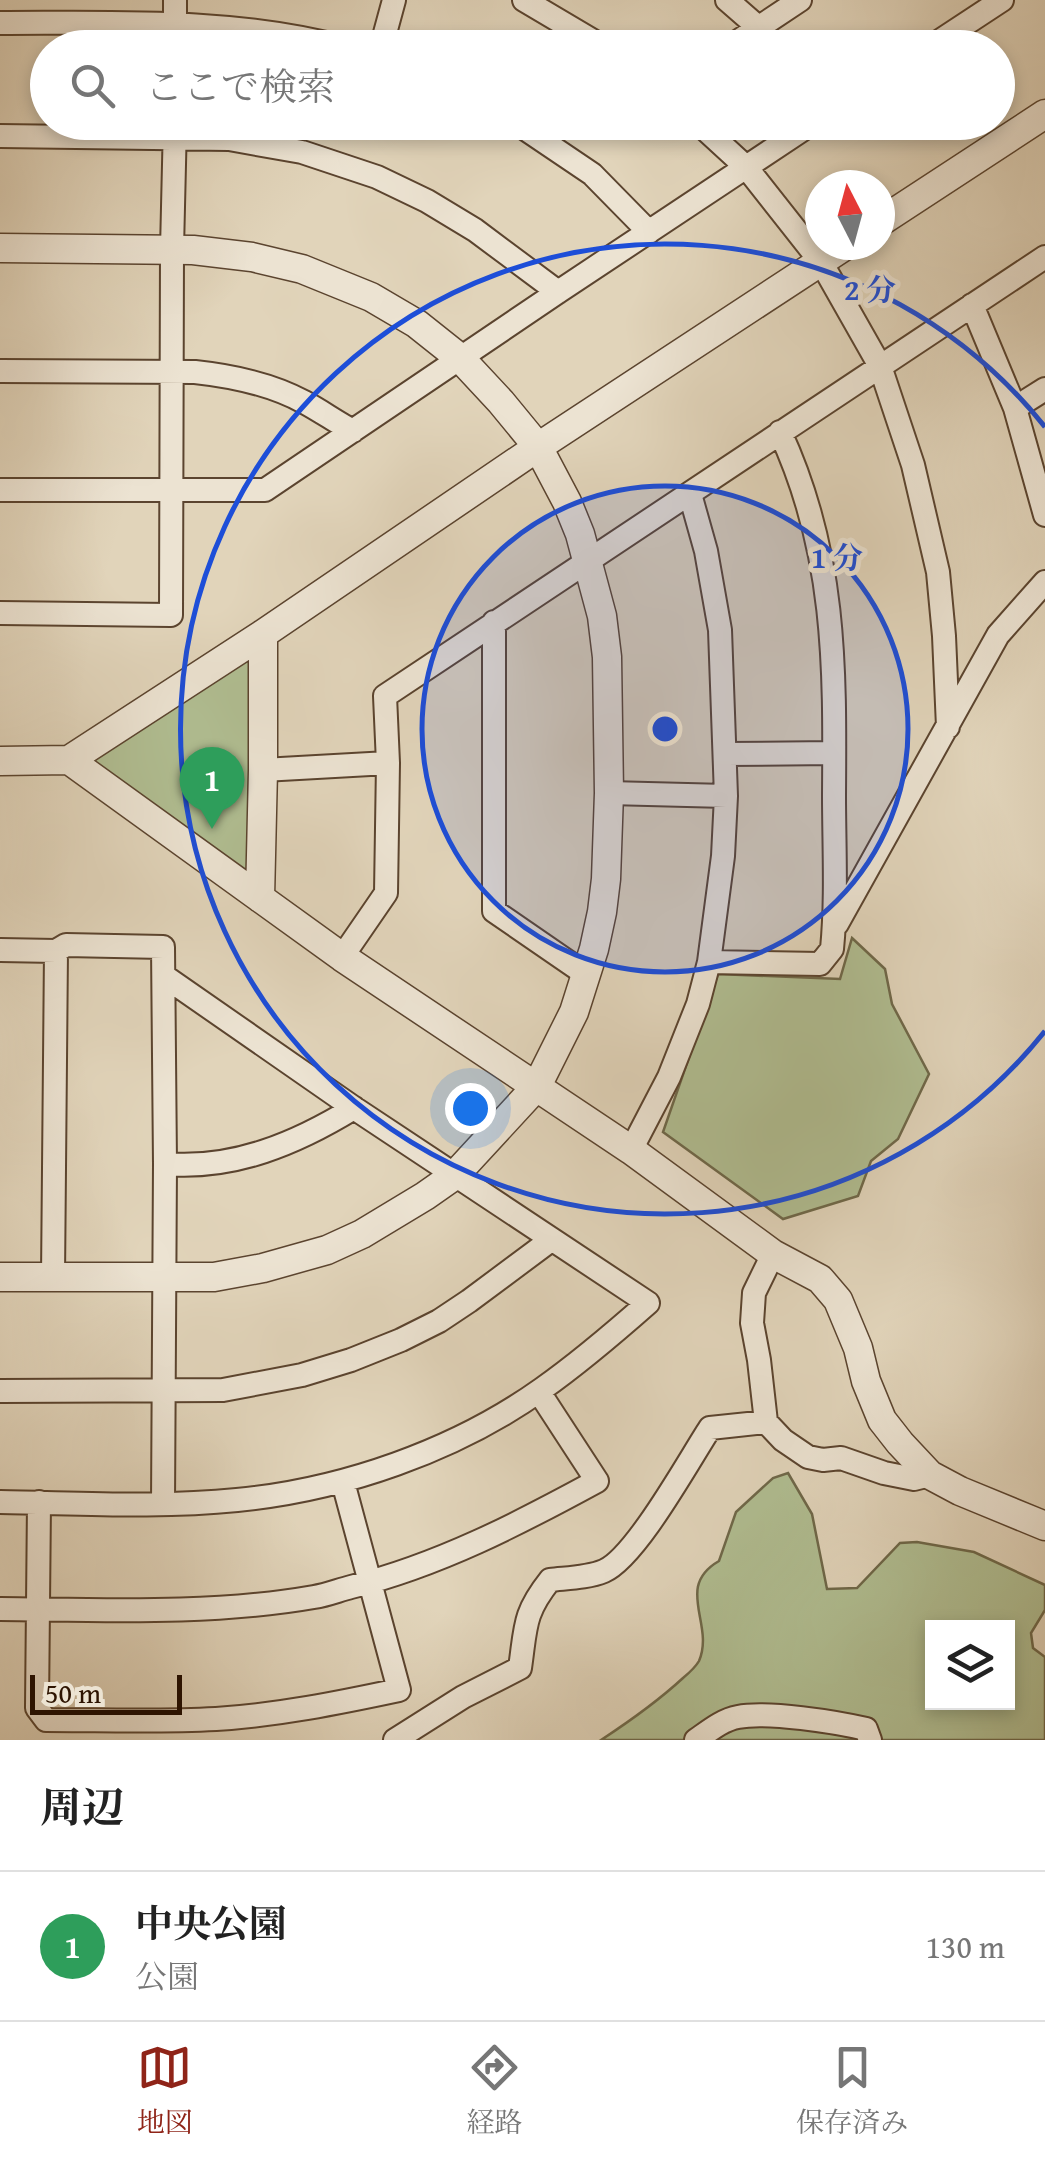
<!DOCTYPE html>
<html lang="ja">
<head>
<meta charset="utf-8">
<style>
  :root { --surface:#fff; --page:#f2f2f2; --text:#222; --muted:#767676; --line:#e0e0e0; --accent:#8f2418 }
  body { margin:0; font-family:"Gentium Book Plus","Noto Serif JP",serif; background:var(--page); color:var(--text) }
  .controls { position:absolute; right:30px; bottom:30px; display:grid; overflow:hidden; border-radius:0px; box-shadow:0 5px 15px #0003 }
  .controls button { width:90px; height:90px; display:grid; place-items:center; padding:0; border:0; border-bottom:2px solid var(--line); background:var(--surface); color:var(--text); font:50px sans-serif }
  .compass { position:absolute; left:805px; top:170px; width:90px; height:90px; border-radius:50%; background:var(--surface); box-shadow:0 5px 15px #0003; rotate:354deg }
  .scale { position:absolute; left:30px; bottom:25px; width:152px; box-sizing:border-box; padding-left:10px; border:5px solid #2e1401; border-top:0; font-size:28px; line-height:35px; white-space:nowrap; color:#2e1401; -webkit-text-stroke:8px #ece3d2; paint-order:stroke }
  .you { position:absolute; left:470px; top:1108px; width:35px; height:35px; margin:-25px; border:8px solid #fff; border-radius:50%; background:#1a73e8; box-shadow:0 0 0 15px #1a73e833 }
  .badge { display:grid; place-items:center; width:65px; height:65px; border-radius:50%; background:var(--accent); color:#fff; font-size:32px; font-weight:700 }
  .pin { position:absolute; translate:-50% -82px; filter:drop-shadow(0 2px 5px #0008) }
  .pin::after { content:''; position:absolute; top:52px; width:35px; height:30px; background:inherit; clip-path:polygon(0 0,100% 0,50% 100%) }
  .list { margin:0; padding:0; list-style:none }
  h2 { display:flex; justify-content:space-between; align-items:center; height:130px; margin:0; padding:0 40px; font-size:42px }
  h2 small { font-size:32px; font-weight:400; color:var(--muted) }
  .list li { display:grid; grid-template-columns:65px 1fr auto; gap:30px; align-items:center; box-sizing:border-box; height:150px; padding:0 40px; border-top:2px solid var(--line) }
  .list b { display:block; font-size:38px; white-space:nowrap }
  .list p { margin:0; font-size:32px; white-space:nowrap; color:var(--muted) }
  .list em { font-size:32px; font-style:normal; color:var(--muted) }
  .icon { flex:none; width:55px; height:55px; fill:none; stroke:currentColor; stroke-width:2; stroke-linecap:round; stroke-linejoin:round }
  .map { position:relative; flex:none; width:1045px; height:1740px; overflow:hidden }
  .search { position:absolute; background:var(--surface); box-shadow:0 5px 15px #0003; left:30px; right:30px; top:30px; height:110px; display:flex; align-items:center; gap:25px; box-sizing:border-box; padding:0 35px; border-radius:55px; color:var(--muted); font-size:38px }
  .sheet { height:280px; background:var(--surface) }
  nav { display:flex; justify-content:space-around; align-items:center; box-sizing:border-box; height:140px; border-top:2px solid var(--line); background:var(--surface); font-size:28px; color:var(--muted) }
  nav a { display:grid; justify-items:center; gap:5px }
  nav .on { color:var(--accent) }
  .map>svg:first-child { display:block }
  .green { fill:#b0bd91; stroke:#6f6849; stroke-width:2.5; fill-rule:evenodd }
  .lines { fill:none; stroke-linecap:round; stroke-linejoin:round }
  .minor-casing { stroke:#5b442f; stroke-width:26 }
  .tertiary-casing { stroke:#5b442f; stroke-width:31 }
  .minor { stroke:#ece3d2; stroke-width:22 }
  .tertiary { stroke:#ece3d2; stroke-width:28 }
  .ring { fill:none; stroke:#1d4ed8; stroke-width:5 }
  .centre { fill:#1d4ed8; stroke:#ece3d2; stroke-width:5 }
  .ring-label { font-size:30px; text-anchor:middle; font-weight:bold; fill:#1d4ed8; stroke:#ece3d2; stroke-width:10; stroke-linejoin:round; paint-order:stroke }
</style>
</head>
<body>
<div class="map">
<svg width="1045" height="1740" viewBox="0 0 1045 1740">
  <rect width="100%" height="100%" fill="#e1d4ba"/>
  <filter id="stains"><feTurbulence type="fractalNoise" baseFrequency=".002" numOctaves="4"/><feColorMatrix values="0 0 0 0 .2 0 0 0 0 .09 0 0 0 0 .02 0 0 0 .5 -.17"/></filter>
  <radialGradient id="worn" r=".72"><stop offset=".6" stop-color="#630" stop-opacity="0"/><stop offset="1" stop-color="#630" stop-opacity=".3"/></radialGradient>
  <!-- green -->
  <path class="green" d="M263,634l-3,264 -191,-138z
    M852,938l33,31 7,35 37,70 -31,65 -27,22 -13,35 -75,23 -120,-87 55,-158 122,5z
    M788,1473l24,41 15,75 30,-1 43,-45 17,-1 57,10 71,33v25l-14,23 2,15 12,9v83h-444c29,-19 56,-38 82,-62 6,-5 12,-10 16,-17 16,-37 -25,-74 20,-100l17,-49 37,-34zM932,1628h76v74h-76z"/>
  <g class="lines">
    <defs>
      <path id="minor" d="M524,0l81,48
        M727,0l31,27
        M0,23c116,0 233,-5 346,25
        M175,48v-48
        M381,48l13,-48
        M728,48l72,-48
        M929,48l73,-48
        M515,122l77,52 57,58
        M697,122l49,45 75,95 59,104 33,99 25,107 6,64 4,91
        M0,136l229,3 73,13 75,25 50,24 48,29 83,62
        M972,305l43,103 30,107
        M0,371l195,1c37,4 76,12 109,30 17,9 32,20 49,29
        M1015,408l30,-19
        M0,490h265l293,-198 256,-170
        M0,613l171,2 1,-366 3,-127
        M494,622v289l93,64
        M725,754l109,-1
        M263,770l125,-7
        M609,793l117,3
        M837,924l161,-289 47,-53
        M0,950l56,1 -3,327
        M56,951l10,-6 97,2 2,217 -2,339
        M342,957l44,-64 2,-130 -3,-67 660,-439
        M709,962l111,2 12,-15c5,-51 2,-103 2,-154 1,-130 2,-242 -54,-363
        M631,1150l38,-73 29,-73 11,-42 14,-106 3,-60 -6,-166 -14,-79 -16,-57
        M165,1164c69,6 132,-21 189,-56
        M773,1254l-19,39 -2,30 7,37 7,62 17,18 25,17 15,3 18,-2 43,15 30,6 16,-4
        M0,1391l223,-1 79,-15 49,-15 50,-20 38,-19 30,-20 82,-61
        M0,1502c78,1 159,6 237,-2 105,-10 218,-49 305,-111 37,-26 72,-56 106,-86l-294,-195 -190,-132
        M39,1502l-2,206 9,12c57,0 114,2 170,-1 62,-4 122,-16 183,-29l-56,-208
        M0,1609c104,1 211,6 314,-12 13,-2 25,-7 37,-10 88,-22 167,-63 246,-106l-58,-89
        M395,1740l68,-43 57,-29c6,-41 3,-54 30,-88 17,-2 37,-2 54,-9 32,-14 85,-111 106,-143l56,-6
        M696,1740c13,-9 26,-20 42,-23 29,-6 98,5 128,12l4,11"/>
      <path id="tertiary" d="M880,222l165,-108
        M0,248l193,2 59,7 50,12 69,28 46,27 44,35 40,43 37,45 29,55 13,32 22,82 5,41 2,136 -3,86 -4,33 -8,37 -20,63 -37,74 -82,89 -30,21 -63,38 -35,16 -64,18 -49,9h-214
        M69,760l273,197 289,193 142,104 47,25 18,21 20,48 8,33 16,39 18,23 30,32 30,16 85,35
        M0,761l69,-1 194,-126 275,-187 308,-202
        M260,898l3,-128v-136"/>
    </defs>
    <!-- minor casing -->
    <use href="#minor" class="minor-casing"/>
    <!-- tertiary casing -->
    <use href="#tertiary" class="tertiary-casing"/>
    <!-- minor -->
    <use href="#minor" class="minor"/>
    <!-- tertiary -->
    <use href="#tertiary" class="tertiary"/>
  </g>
  <!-- distance rings -->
  <circle cx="665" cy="729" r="243" fill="#1d4ed8" fill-opacity=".12"/>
  <g class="ring">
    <circle cx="665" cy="729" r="243"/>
    <path d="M1045 1031A485 485 0 1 1 1045 427"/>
  </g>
  <circle cx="665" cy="729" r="15" class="centre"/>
  <g class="ring-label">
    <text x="870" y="300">2 分</text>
    <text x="837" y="568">1 分</text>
  </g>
  <rect width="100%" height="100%" filter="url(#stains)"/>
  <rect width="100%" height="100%" fill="url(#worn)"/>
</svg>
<div class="controls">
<button><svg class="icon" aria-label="layers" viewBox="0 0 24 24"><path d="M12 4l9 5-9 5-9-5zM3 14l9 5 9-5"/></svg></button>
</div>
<svg class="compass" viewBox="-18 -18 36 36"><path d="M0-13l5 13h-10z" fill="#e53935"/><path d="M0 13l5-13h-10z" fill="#767676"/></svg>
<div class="scale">50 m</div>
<div class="you"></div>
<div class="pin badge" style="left:212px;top:829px;background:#2e9e5b">1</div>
<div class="search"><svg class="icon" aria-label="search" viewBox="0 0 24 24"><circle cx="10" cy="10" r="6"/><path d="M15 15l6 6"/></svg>ここで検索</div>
</div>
<section class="sheet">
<h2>周辺<small></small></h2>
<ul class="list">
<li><span class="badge" style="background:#2e9e5b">1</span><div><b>中央公園</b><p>公園</p></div><em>130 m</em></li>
</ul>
</section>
<nav>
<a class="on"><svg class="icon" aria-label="map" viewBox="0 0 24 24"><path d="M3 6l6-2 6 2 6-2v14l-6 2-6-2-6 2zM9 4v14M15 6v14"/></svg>地図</a>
<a><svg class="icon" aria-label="directions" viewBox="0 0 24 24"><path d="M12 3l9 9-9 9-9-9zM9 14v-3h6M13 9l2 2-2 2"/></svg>経路</a>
<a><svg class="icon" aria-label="saved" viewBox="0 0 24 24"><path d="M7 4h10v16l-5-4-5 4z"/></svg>保存済み</a>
</nav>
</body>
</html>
